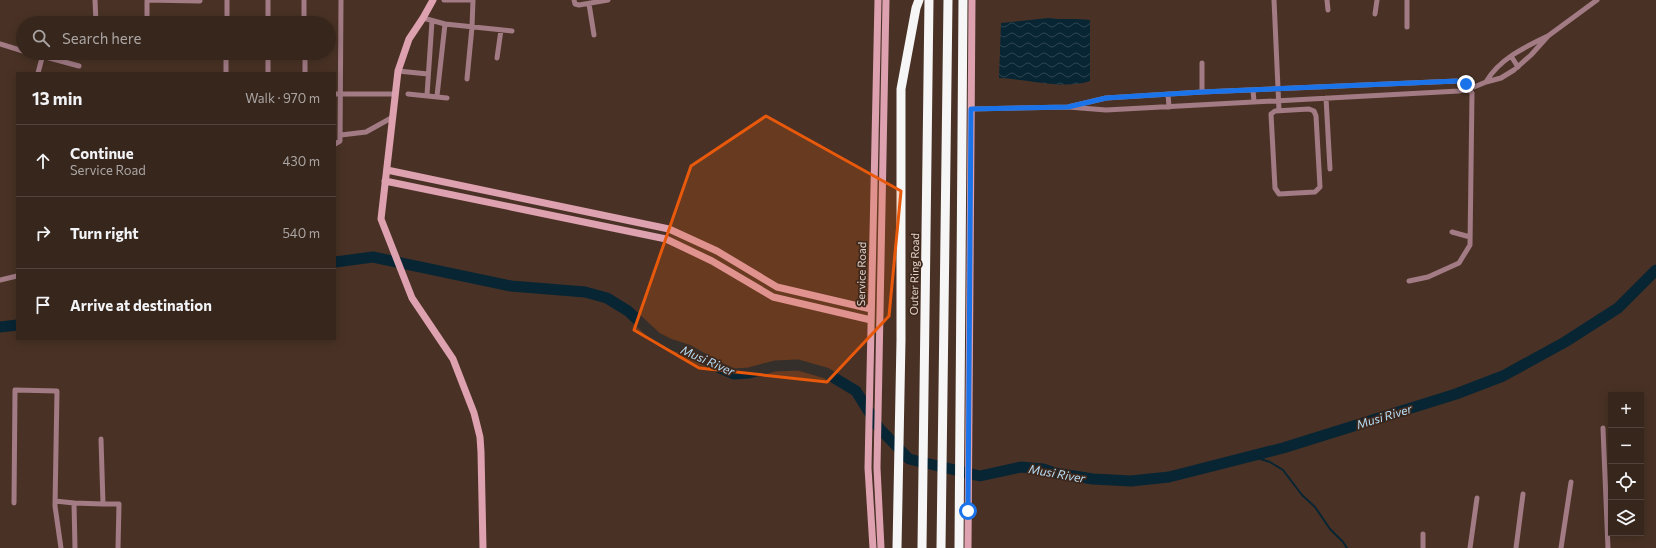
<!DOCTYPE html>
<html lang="en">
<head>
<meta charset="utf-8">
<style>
  :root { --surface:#37261c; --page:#423229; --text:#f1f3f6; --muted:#aaa5a3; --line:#51433b }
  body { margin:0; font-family:Commissioner,sans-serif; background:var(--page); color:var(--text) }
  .controls { position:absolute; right:12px; bottom:12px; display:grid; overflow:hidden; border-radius:0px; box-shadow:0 2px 10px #0003 }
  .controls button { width:36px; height:36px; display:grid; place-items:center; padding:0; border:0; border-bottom:1px solid var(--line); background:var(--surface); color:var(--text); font:20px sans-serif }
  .stop { position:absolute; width:12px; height:12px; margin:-9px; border:3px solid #1a73e8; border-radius:50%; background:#fff }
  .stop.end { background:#1a73e8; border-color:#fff; box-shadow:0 1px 4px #0008 }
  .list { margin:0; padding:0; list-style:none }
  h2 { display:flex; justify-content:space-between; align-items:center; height:52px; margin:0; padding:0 16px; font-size:17px }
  h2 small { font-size:13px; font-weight:400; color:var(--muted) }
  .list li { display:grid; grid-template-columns:26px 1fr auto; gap:12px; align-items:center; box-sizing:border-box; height:72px; padding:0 16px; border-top:1px solid var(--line) }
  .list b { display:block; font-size:15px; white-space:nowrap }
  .list p { margin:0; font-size:13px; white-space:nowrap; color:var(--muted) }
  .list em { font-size:13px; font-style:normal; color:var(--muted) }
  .icon { flex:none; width:22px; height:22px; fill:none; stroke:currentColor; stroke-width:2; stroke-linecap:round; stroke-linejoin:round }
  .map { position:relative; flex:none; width:1656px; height:548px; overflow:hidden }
  .search { position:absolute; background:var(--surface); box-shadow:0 2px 10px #0003; left:16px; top:16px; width:320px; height:44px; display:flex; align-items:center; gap:10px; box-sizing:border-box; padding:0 14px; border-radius:22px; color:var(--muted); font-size:15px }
  .panel { position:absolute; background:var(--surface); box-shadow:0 2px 10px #0003; left:16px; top:72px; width:320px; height:268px; border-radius:0px }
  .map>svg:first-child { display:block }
  .water { fill:url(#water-waves) }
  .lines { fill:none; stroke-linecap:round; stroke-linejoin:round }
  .stream { stroke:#082534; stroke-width:2 }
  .river { stroke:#082534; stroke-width:11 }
  .street { stroke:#a27b85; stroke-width:5 }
  .secondary { stroke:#dea1b0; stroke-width:7 }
  .highway { stroke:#f6f6f6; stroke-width:9 }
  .route { stroke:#1a73e8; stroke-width:5 }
  .marked { fill:#e8590c; fill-opacity:0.2; stroke:#e8590c; stroke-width:3; stroke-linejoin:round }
  .labels { text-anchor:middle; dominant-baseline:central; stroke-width:3.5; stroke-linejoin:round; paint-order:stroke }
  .street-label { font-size:11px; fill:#e2d2ca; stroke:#3e271b }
  .water-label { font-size:12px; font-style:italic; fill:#b6dff9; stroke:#3e271b }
</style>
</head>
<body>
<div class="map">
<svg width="1656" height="548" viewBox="0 0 1656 548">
  <defs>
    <pattern id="water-waves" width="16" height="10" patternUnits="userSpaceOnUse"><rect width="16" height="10" fill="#082534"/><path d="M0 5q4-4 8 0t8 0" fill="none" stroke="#2c4450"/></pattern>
  </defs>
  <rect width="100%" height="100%" fill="#493225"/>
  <!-- water -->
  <path class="water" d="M1048,18c14,2 28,0 42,2v61c-27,9 -62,-2 -91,-3l2,-55z"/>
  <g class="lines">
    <!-- stream -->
    <path class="stream" d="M1251,456l19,6 13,8 19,25 13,12 15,22 13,13 4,6"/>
    <!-- river -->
    <path class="river" d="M335,262l38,-5 138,29 74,6 22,6 21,13 29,27 12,6 19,6 32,18 14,6 15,-1 26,-7 23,-1 28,8 30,18 23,37 30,31 71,17 41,-9 22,2 12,4 38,6 38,2 38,-4 114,-29 173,-54 47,-18 62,-34 53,-34 38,-38
      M0,327l17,-2"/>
    <!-- street -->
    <path class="street" d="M95,0l1,23
      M147,0l53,1
      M304,0v23
      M444,0h29l-1,27 -5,52
      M574,0l1,4 4,1 29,-5
      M1274,0l5,110
      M1327,0l1,10
      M589,4l5,31
      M1375,14l2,-14
      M423,18l22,6 67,7
      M50,23l1,-4
      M147,23v-23
      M227,23v-23
      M268,23v-23
      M1407,27v-27
      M0,44l23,7
      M31,53l48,13
      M128,53l71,1
      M305,53v20
      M1511,56l7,11
      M497,58l4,-28
      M1202,63v29
      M398,71l30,3
      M38,73l5,-19
      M226,73v-20
      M268,73v-20
      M1486,82l15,-4 13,-8 17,-15 17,-19 49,-36
      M1253,90l1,12
      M335,94h60
      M408,94l39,4
      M1168,94l1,13
      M427,95l5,-74
      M437,96l8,-72
      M1326,98l4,71
      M1068,107l38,-9 96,-6 255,-11 17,6 12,-5c13,-23 39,-35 62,-46
      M971,109l97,-2 38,3 353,-19 4,-1 3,-6
      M1309,109l5,2 2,5 4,71 -5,5 -36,2 -4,-6 -4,-74 4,-3z
      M341,135l25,-3 27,-15
      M335,144l5,-3 1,-141
      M1452,232l18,5
      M0,280l17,-4
      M1409,281l19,-4 31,-14 11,-18 2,-152 -6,-9
      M1603,428l5,120
      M55,501l19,2
      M14,503l1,-113 42,1 -2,115 6,42
      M103,504h16l-1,44
      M1423,534v14
      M75,548l-1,-45 29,1 -2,-65
      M1470,548l7,-50
      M1516,548l7,-54
      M1561,548l10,-66"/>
    <!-- secondary -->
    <path class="secondary" d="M433,0l-10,18 -14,21 -11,32 -17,148 31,79 41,61 21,54 6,24 1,15 2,96
      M387,170l282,59 48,22 60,36 94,22
      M385,181l281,58 46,22 61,36 98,23
      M873,548l-5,-80 10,-468
      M881,548l-4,-80 9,-468
      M968,548l4,-548"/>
    <!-- highway -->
    <path class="highway" d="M897,548l4,-208v-251l15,-81 3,-8
      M922,548l7,-548
      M941,548l7,-548
      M959,548l4,-548"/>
  </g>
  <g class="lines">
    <!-- route -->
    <path class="route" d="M968,511l3,-402 97,-2 38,-9 96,-6 255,-11 9,3"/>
  </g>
  <!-- marked area -->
  <path class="marked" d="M766,116l135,75 -12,125 -62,66 -128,-14 -65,-38 57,-164z"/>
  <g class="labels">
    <!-- street labels -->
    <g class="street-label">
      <text transform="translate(861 274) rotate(-89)">Service Road</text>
      <text transform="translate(914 274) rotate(-89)">Outer Ring Road</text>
    </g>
    <!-- water labels -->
    <g class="water-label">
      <text transform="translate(708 360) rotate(24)">Musi River</text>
      <text transform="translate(1384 416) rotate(-17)">Musi River</text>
      <text transform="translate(1057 473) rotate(10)">Musi River</text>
    </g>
  </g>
</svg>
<div class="controls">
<button>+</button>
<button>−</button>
<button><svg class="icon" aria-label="locate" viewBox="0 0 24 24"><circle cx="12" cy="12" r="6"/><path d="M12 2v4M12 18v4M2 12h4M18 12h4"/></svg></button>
<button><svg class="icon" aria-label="layers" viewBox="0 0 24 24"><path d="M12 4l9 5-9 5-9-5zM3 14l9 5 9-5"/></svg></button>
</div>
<div class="stop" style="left:968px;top:511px"></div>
<div class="stop end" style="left:1466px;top:84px"></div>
<div class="search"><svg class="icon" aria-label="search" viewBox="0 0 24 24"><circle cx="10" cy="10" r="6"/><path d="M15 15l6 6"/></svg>Search here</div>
<section class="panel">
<h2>13 min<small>Walk · 970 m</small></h2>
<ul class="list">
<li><svg class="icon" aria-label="ahead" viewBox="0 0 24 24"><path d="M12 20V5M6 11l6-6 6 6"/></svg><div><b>Continue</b><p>Service Road</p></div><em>430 m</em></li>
<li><svg class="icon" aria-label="right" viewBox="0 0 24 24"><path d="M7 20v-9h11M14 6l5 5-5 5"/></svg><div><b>Turn right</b></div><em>540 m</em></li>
<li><svg class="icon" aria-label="arrive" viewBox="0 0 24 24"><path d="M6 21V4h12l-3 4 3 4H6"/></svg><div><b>Arrive at destination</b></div></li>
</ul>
</section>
</div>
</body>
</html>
